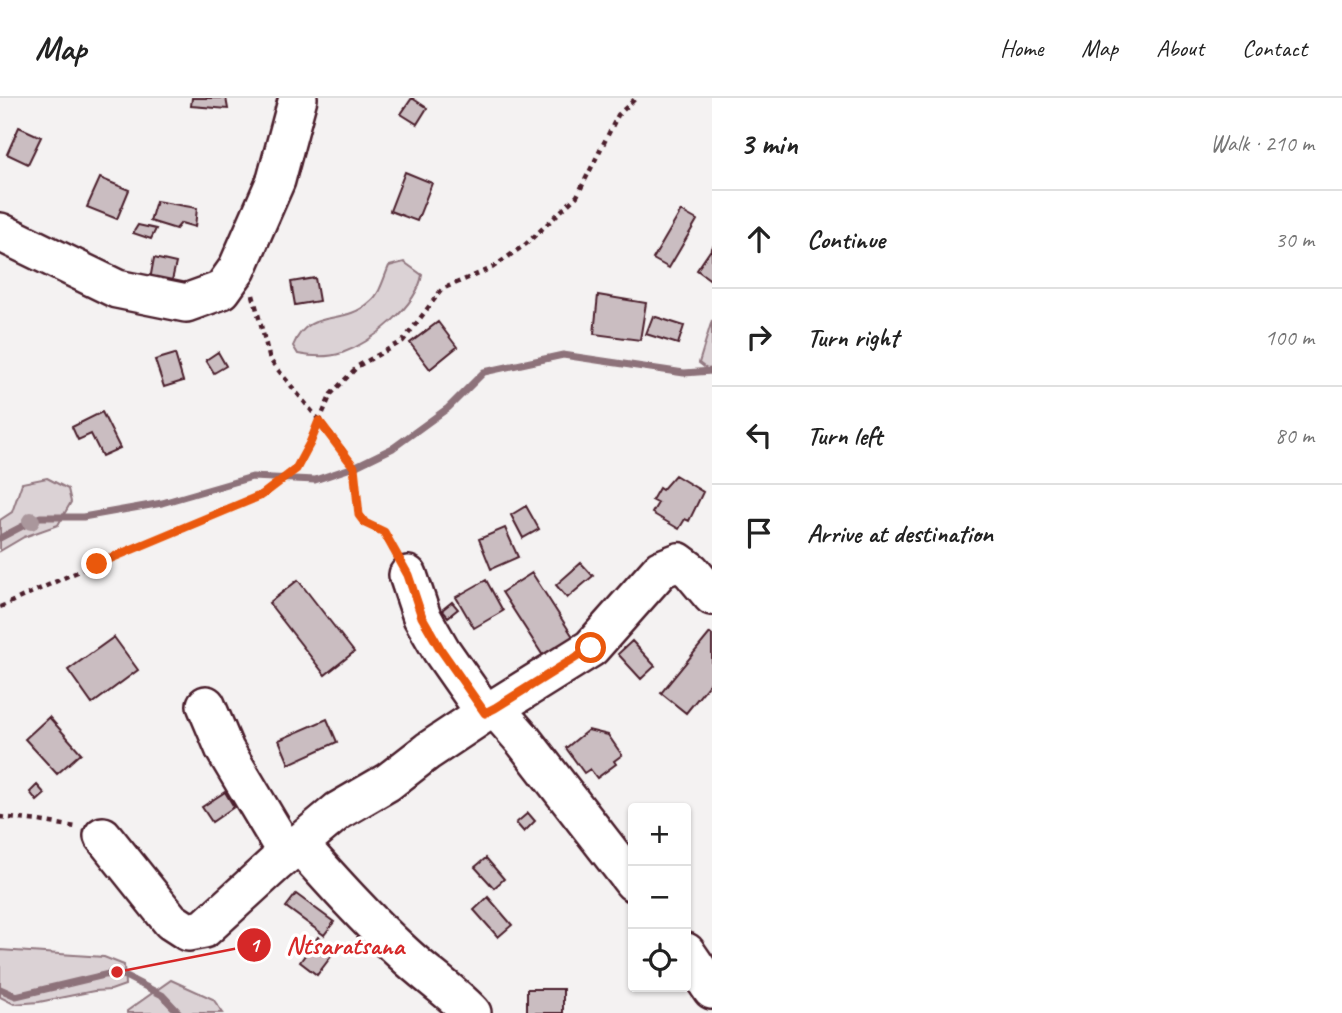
<!DOCTYPE html>
<html lang="en">
<head>
<meta charset="utf-8">
<style>
  :root { --surface:#fff; --page:#f6f6f6; --text:#222; --muted:#767676; --line:#e0e0e0 }
  body { margin:0; font-family:Caveat,sans-serif; background:var(--page); color:var(--text) }
  .controls { position:absolute; right:21px; bottom:21px; display:grid; overflow:hidden; border-radius:7px; box-shadow:0 2px 5px #0004 }
  .controls button { width:63px; height:63px; display:grid; place-items:center; padding:0; border:0; border-bottom:2px solid var(--line); background:var(--surface); color:var(--text); font:35px sans-serif }
  .stop { position:absolute; width:21px; height:21px; margin:-16px; border:5px solid #ea580c; border-radius:50%; background:#fff }
  .stop.end { background:#ea580c; border-color:#fff; box-shadow:0 2px 7px #0008 }
  .list { margin:0; padding:0; list-style:none }
  h2 { display:flex; justify-content:space-between; align-items:center; height:91px; margin:0; padding:0 28px; font-size:30px }
  h2 small { font-size:23px; font-weight:400; color:var(--muted) }
  .list li { display:grid; grid-template-columns:46px 1fr auto; gap:21px; align-items:center; box-sizing:border-box; height:98px; padding:0 28px; border-top:2px solid var(--line) }
  .list b { display:block; font-size:26px; white-space:nowrap }
  .list em { font-size:23px; font-style:normal; color:var(--muted) }
  .icon { flex:none; width:38px; height:38px; fill:none; stroke:currentColor; stroke-width:2; stroke-linecap:round; stroke-linejoin:round }
  .map { position:relative; flex:none; width:712px; height:915px; overflow:hidden }
  header { display:flex; align-items:center; gap:42px; box-sizing:border-box; height:98px; padding:0 35px; background:var(--surface); border-bottom:2px solid var(--line) }
  header strong { font-size:33px }
  nav { display:flex; gap:38px; margin-inline-start:auto; font-size:24px }
  main { display:flex }
  aside { flex:1; background:var(--surface) }
  .map>svg:first-child { display:block }
  .green { fill:#dbd2d5; stroke:#927880; stroke-width:2 }
  .lines { fill:none; stroke-linecap:round; stroke-linejoin:round }
  .stream { stroke:#8d727a; stroke-width:7 }
  .building { fill:#cabdc1; stroke:#4a1f2b; stroke-width:2 }
  .minor-casing { stroke:#4a1f2b; stroke-width:42 }
  .path { stroke:#4a1f2b; stroke-width:4.5; stroke-dasharray:5 5; stroke-linecap:butt }
  .minor { stroke:#fff; stroke-width:37 }
  .tree { fill:#aa979c }
  .route { stroke:#ea580c; stroke-width:9 }
  .leader { fill:none; stroke:#d62828; stroke-width:2.5 }
  .callout-dot { fill:#d62828; stroke:#fff; stroke-width:2.5 }
  .mark-label { font-size:21px; text-anchor:middle; font-weight:bold; fill:#fff }
  .callout-label { font-size:26px; text-anchor:middle; font-weight:bold; fill:#d62828; stroke:#fff; stroke-width:7; stroke-linejoin:round; paint-order:stroke }
</style>
</head>
<body>
<header>
<strong>Map</strong>
<nav><a>Home</a><a>Map</a><a>About</a><a>Contact</a></nav>
</header>
<main>
<div class="map">
<svg width="712" height="915" viewBox="0 0 712 915">
  <rect width="100%" height="100%" fill="#f4f2f2"/>
  <filter id="ink" filterUnits="userSpaceOnUse"><feTurbulence type="fractalNoise" baseFrequency=".0143" numOctaves="2"/><feDisplacementMap in="SourceGraphic" scale="14" xChannelSelector="R" yChannelSelector="G"/><feConvolveMatrix kernelMatrix="1 2 1 2 8 2 1 2 1" color-interpolation-filters="sRGB"/></filter>
  <g filter="url(#ink)">
    <!-- green -->
    <path class="green" d="M404,164l18,13c-5,31 -51,68 -80,78 -15,5 -29,4 -44,1l-5,-8c16,-40 50,-18 78,-45 9,-7 13,-24 18,-35z
      M712,222v53l-13,-10z
      M47,380l21,11 3,13 -13,23 -34,12 -24,14v-31l12,-8 10,-29z
      M0,852l104,7 20,8 1,20 -14,5 -17,1 -55,11 -25,2 -14,-7z
      M171,882l42,19 10,14h-96v-2z"/>
    <g class="lines">
      <!-- stream -->
      <path class="stream" d="M0,440l40,-21h43l79,-14 90,-26 63,3 39,-13 39,-19 55,-40 36,-36 79,-17 121,18 28,-2
        M0,891l16,7 101,-24 45,23 17,18"/>
    </g>
    <!-- building -->
    <path class="building" d="M192,0h34l2,11 -37,-3z
      M412,0l15,10 -10,16 -16,-10z
      M19,29l22,10 -13,27 -21,-10z
      M405,74l27,11 -15,38 -27,-10z
      M100,80l29,12 -12,29 -30,-12z
      M156,103l41,7 -2,19 -14,-4 -5,6 -26,-8z
      M681,113l16,9 -28,48 -16,-9z
      M138,127l18,4 -5,10 -18,-6z
      M712,150v33l-15,-11z
      M154,160l22,5 -6,26 -21,-4z
      M315,180l4,23 -24,4 -4,-23z
      M598,197l48,8 -6,37 -46,-6z
      M653,218l31,10 -6,18 -32,-10z
      M438,224l19,25 -27,22 -20,-26z
      M218,254l8,14 -12,7 -8,-13z
      M175,256l8,27 -19,6 -9,-27z
      M102,314l18,36 -18,8 -11,-22 -13,6 -6,-13z
      M675,377l28,17 -14,29 -4,-2 -6,10 -27,-16 6,-10 -6,-3 7,-12 3,2z
      M526,408l13,23 -16,9 -12,-23z
      M505,430l13,29 -27,12 -12,-30z
      M581,465l12,13 -26,22 -11,-13z
      M532,475l47,73 -30,19 -47,-73z
      M298,482l56,72 -29,23 -56,-72z
      M486,482l17,31 -29,17 -18,-31z
      M452,504l6,7 -10,8 -6,-7z
      M710,535l2,2v46l-26,32 -25,-20z
      M114,539l24,33 -46,34 -24,-34z
      M632,543l23,25 -14,13 -23,-25z
      M49,619l32,36 -24,21 -32,-35z
      M327,621l10,23 -48,22 -10,-24z
      M588,632l20,5 14,20 -8,6 2,3 -19,14 -7,-9 -6,4 -18,-25z
      M37,687l8,9 -8,7 -7,-9z
      M225,694l9,15 -22,15 -10,-15z
      M528,715l7,8 -11,11 -8,-9z
      M486,760l18,21 -10,9 -19,-21z
      M296,796l38,28 -10,13 -38,-28z
      M488,799l24,28 -14,12 -24,-27z
      M318,839l18,13 -19,25 -17,-13z
      M527,891h36v24h-36z"/>
    <g class="lines">
      <defs>
        <path id="minor" d="M0,134l117,57 69,14 36,-13 15,-21 39,-89 22,-82
          M408,477l14,42 19,33 44,63
          M206,607l19,45 62,104
          M495,610l28,32 110,142
          M103,738l68,85 17,11 16,-3 71,-65 63,-53 50,-29 40,-31 57,-38 10,-5 96,-60 70,-79 18,-7 12,9 21,25
          M299,746c33,37 67,75 104,109 22,21 48,38 69,60
          M686,854l26,38"/>
      </defs>
      <!-- minor casing -->
      <use href="#minor" class="minor-casing"/>
      <!-- path -->
      <path class="path" d="M253,197l17,65 67,82 17,25 5,48 6,8 19,9 9,18
        M0,509l68,-31 194,-81 34,-26 14,-26 21,-49 27,-28 45,-25 39,-52 50,-21 34,-24 51,-48 41,-81 18,-17
        M0,719l39,4 37,6"/>
      <!-- minor -->
      <use href="#minor" class="minor"/>
    </g>
    <!-- trees -->
    <circle class="tree" cx="31" cy="423" r="9"/>
  </g>
  <g class="lines" filter="url(#ink)">
    <!-- route -->
    <path class="route" d="M97,466l165,-69 34,-26 14,-26 9,-22 35,46 5,48 6,8 19,9 24,43 14,42 19,33 44,63 10,-5 96,-60"/>
  </g>
  <!-- callouts -->
  <path class="leader" d="M117 874L254 847"/>
  <g class="callout-dot">
    <circle cx="117" cy="874" r="7"/>
    <circle cx="254" cy="847" r="18"/>
  </g>
  <g class="mark-label">
    <text x="254" y="854">1</text>
  </g>
  <g class="callout-label">
    <text x="345" y="856">Ntsaratsana</text>
  </g>
</svg>
<div class="controls">
<button>+</button>
<button>−</button>
<button><svg class="icon" aria-label="locate" viewBox="0 0 24 24"><circle cx="12" cy="12" r="6"/><path d="M12 2v4M12 18v4M2 12h4M18 12h4"/></svg></button>
</div>
<div class="stop" style="left:591px;top:550px"></div>
<div class="stop end" style="left:97px;top:466px"></div>
</div>
<aside>
<h2>3 min<small>Walk · 210 m</small></h2>
<ul class="list">
<li><svg class="icon" aria-label="ahead" viewBox="0 0 24 24"><path d="M12 20V5M6 11l6-6 6 6"/></svg><div><b>Continue</b></div><em>30 m</em></li>
<li><svg class="icon" aria-label="right" viewBox="0 0 24 24"><path d="M7 20v-9h11M14 6l5 5-5 5"/></svg><div><b>Turn right</b></div><em>100 m</em></li>
<li><svg class="icon" aria-label="left" viewBox="0 0 24 24"><path d="M17 20v-9H6M10 6l-5 5 5 5"/></svg><div><b>Turn left</b></div><em>80 m</em></li>
<li><svg class="icon" aria-label="arrive" viewBox="0 0 24 24"><path d="M6 21V4h12l-3 4 3 4H6"/></svg><div><b>Arrive at destination</b></div></li>
</ul>
</aside>
</main>
</body>
</html>
